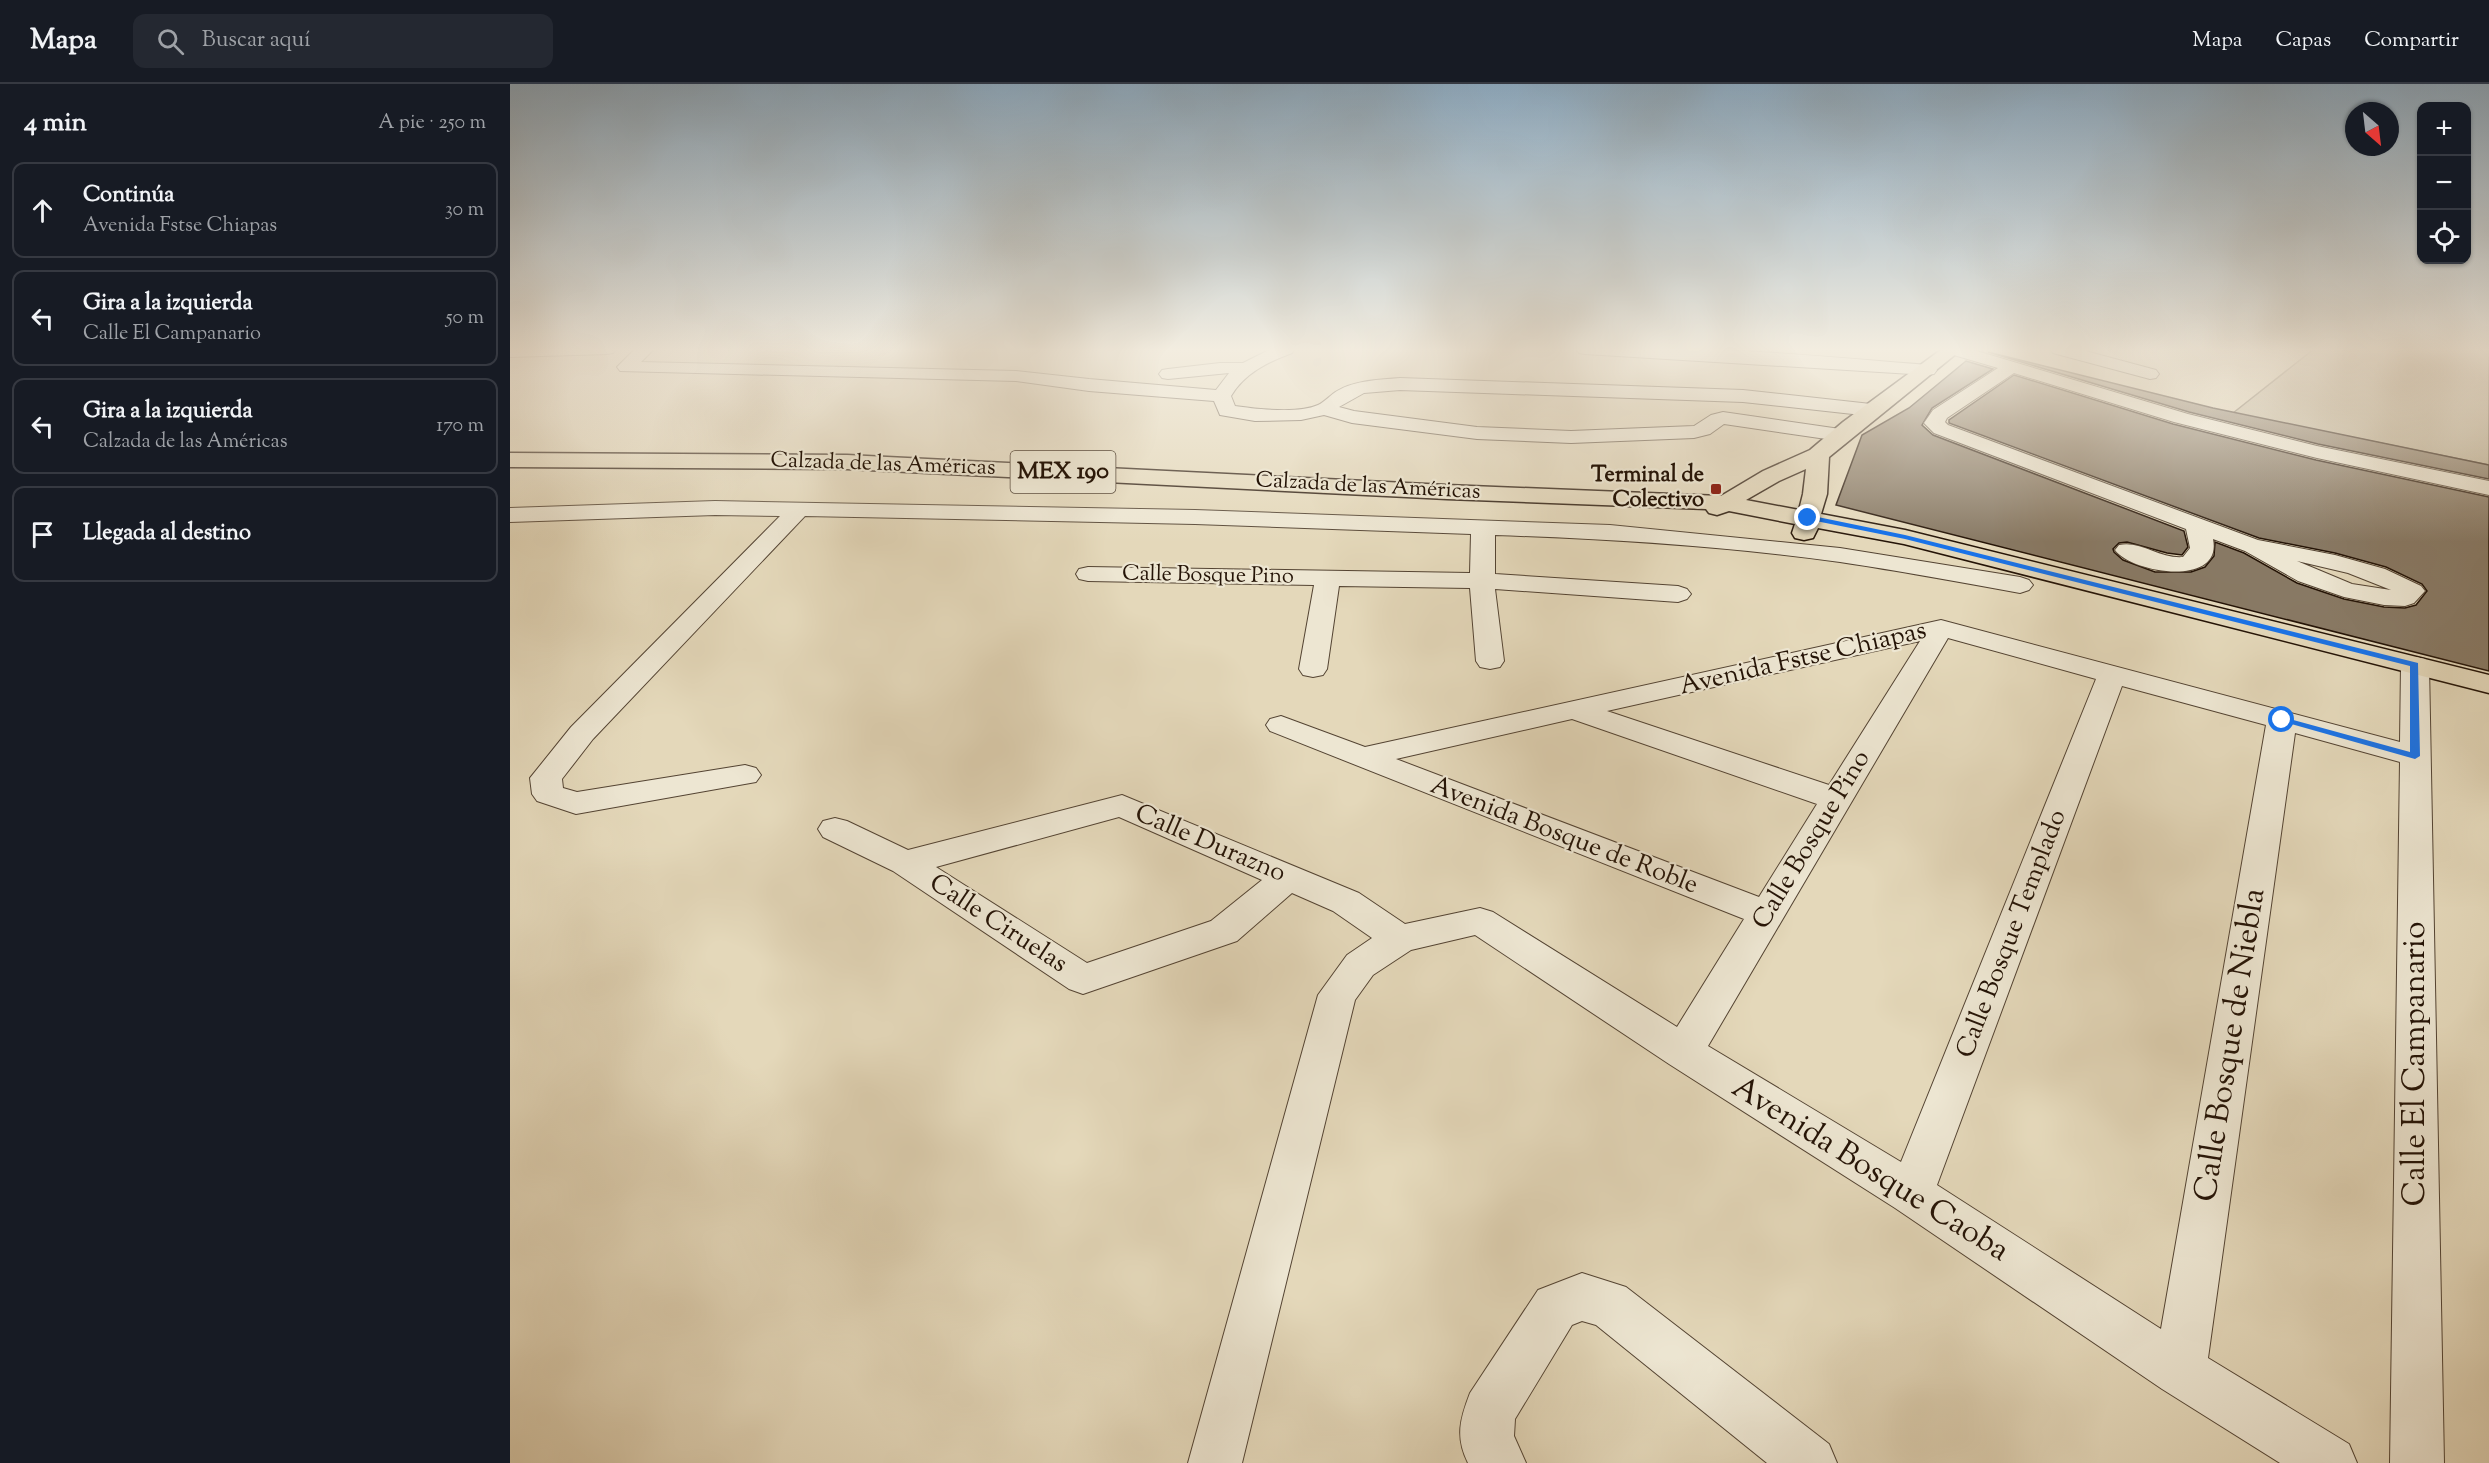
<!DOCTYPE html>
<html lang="es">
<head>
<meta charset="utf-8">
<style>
  :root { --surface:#171b24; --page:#242831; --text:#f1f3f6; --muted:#9ea1a6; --line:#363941 }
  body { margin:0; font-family:"Sorts Mill Goudy",serif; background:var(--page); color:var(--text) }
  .controls { position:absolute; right:18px; top:18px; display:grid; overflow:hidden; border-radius:12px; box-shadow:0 2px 4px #0004 }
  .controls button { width:54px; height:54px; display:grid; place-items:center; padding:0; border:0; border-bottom:2px solid var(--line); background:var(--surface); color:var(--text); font:30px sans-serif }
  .compass { position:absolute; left:1835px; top:18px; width:54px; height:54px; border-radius:50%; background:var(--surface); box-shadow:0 2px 4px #0004; rotate:152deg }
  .stop { position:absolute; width:18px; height:18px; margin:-14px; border:4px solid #1a73e8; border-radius:50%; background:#fff }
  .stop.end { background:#1a73e8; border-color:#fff; box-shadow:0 2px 6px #0008 }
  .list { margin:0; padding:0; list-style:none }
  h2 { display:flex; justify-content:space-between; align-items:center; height:78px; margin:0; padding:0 24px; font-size:26px }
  h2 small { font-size:20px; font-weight:400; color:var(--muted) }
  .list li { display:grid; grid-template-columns:39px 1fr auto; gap:18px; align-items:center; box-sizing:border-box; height:96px; margin:0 12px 12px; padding:0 12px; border:2px solid var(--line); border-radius:12px }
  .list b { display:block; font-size:22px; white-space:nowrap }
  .list p { margin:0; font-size:20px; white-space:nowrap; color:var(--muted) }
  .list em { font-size:20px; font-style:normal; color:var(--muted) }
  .icon { flex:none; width:33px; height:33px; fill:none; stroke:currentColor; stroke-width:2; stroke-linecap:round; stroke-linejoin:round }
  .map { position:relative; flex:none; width:1979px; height:1379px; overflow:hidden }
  header { display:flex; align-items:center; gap:36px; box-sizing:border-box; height:84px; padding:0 30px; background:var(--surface); border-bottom:2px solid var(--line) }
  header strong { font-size:28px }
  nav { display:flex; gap:33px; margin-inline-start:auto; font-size:21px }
  .search { width:420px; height:54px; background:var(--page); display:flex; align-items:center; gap:15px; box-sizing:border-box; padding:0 21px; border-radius:12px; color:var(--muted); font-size:22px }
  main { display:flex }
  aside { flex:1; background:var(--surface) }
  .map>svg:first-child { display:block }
  .green { fill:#c3b79b; stroke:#746550; stroke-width:1.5 }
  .building { fill:#887964; stroke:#241306; stroke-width:1.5 }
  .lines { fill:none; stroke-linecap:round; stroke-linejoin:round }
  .minor-casing { stroke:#544433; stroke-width:2 }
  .major-casing { stroke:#241306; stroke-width:3 }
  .minor { fill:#ede6d2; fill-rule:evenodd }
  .major { fill:#e4d8ba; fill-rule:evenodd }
  .route { fill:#1a73e8 }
  .poi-dot { fill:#8f2418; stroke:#ede6d2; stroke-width:2 }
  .labels { text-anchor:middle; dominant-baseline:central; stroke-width:4.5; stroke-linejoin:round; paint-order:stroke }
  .far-street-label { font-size:22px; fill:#241306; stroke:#ede6d2 }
  .far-poi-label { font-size:22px; font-weight:bold; fill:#241306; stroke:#ede6d2; text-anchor:end }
  .shield { fill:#ede6d2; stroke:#605243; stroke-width:1.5 }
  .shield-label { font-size:24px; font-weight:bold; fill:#241306 }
  .street-label { font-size:26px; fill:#241306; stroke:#ede6d2 }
  .near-street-label { font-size:32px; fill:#241306; stroke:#ede6d2 }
</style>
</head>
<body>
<header>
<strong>Mapa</strong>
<div class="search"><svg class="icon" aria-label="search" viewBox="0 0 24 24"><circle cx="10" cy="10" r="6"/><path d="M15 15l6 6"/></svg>Buscar aquí</div>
<nav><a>Mapa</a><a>Capas</a><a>Compartir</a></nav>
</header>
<main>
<aside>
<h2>4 min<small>A pie · 250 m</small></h2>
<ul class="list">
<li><svg class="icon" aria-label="ahead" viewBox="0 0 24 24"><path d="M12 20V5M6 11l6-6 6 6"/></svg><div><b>Continúa</b><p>Avenida Fstse Chiapas</p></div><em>30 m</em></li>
<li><svg class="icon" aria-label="left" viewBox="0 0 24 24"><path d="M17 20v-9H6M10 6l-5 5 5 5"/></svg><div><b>Gira a la izquierda</b><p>Calle El Campanario</p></div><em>50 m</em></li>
<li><svg class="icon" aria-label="left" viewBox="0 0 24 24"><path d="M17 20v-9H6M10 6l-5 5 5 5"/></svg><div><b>Gira a la izquierda</b><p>Calzada de las Américas</p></div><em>170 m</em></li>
<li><svg class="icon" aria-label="arrive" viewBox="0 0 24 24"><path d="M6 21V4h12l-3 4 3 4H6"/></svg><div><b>Llegada al destino</b></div></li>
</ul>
</aside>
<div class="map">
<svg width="1979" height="1379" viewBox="0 0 1979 1379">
  <rect width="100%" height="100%" fill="#e4d8ba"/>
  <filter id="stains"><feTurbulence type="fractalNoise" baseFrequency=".00333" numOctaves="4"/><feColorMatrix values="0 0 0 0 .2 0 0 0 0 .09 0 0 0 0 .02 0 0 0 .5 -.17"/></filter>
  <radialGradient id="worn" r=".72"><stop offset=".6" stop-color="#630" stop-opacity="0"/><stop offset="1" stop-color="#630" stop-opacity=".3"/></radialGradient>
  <!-- green -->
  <path class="green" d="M1804,265h175v116l-256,-52z"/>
  <!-- building -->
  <path class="building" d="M1478,268l225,56 276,57v14l-171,-35 -129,-32z
    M1456,277l27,8 -61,39 -10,17 11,10 251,96 4,16 -6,8 -15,-2 -40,-11 -8,1 -6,6 1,3 9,8 32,12h36l14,-5 9,-11 1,-14 29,11 53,30 47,16 40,8 21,1 11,-3 11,-14 -5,-7 -36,-17 -51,-14 -76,-15 -310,-115v-3l65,-45 159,49 143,36 173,37v174l-653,-166 26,-70 47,-27z"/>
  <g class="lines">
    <defs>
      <path id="minor" d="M0,265h106l-3,4 -6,1 -97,3z
        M125,265h19l-13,13 375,9 73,8 127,11 13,-17 -61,6 -6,-1 -3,-4 3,-4 6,-1 52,-6h23l28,-14h23l-2,4c-24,9 -47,20 -61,43l4,10c21,3 63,8 83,-1 7,-3 12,-10 19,-14 19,-11 42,-11 63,-13l343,12 128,14 7,2 3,4 -3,4 -7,2 -128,-14 -343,-12 -36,3 -25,14 15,4 123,16 94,4 123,-5 17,-11 12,-3 117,17 7,2 3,4 -3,4 -7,2 -116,-17 -14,10 -16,4 -123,5 -94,-4 -125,-16 -28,-8 -23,5 -46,1 -35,-6 -6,-14 -125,-10 -73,-10 -396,-10 -3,-4z
        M1066,265c117,-6 236,7 352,16l6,1 3,4 -3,4 -6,1 -343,-21 -6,-1z
        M1434,265h26l218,65 129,32 172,35v14l-172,-37 -143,-36 -160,-49 -67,45 -2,4 3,3 310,115 77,15 50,14 36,17 4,5 -11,12 -9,3 -21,-1 -40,-8 -46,-16 -53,-30 -32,-12c10,49 -82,34 -98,11l4,-5c21,-5 41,14 64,12l7,-9 -4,-19 -252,-96 -10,-10 9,-13 65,-42 -51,-15zM1787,477l51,12 43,17 -39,-6z
        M1540,265h28l78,21 3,4 -3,4 -6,1 -97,-26z
        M205,417l480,9 415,15 230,23 180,29 9,3 4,5 -4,5 -9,3c-60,-11 -120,-22 -180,-31 -115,-16 -230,-23 -345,-27v39l183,12 9,3 4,5 -4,5 -9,3 -183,-13 9,72 -4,6 -10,2 -10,-2 -4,-6 -6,-73 -131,-2 -12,83 -4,6 -10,2 -10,-2 -4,-6 15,-84 -226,-4 -9,-2 -3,-5 3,-5 9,-2 382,6 1,-39 -276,-10 -390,-8 -212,223 -31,40 1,9 14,4 168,-27 11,3 5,7 -5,7 -180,32 -39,-13 -5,-7 -2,-16 41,-51 209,-211 -65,-1 -205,7v-14z
        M1431,536l459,122 1,-77 4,-6 10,-2 10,2 4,6 15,798h-54l10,-701 -105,-29 -87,625 141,86 8,19h-77l-118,-74 -267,-181 -226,-144 -194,-129 -64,15 -38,25 -18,25 -113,463h-54l130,-468 29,-40 25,-17 -39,-27 -41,-18 -55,48 -154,53 -14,-5 -176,-118 -70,-34 -5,-8 5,-8 12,-3 12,3 61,29 214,-55 237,98 46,31 75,-16 13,4 184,115 67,-108 -474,-188 -4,-6 4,-6 11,-3 84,31zM1438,554l148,41 -195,483 -193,-116zM1410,557l-91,144 -222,-74zM1612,602l144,39 -105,604 -224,-144zM1062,635l245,85 -58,93 -363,-138zM609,733l143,63 -51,41 -124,42 -151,-96z
        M1072,1189l44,14 203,157 8,19h-70l-171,-138 -14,-4 -10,4 -57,94 -1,17 12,27h-58c-13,-26 -8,-44 2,-70l68,-103z"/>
      <path id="major" d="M1432,265h20l-133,108 -2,37 -6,20 84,16 584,145v18l-585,-149 -86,-16 -5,10 -9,2 -9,-2 -3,-5 3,-9 -66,-13 -12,4 -8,-2 -3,-4 -259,-10 -600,-30 -337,-2v-14l337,2 600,30 274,11 42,-25 47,-21 33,-28zM1296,385l-3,25 -4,16 -53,-10 33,-19z"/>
    </defs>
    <!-- minor casing -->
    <use href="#minor" class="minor-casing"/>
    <!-- major casing -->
    <use href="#major" class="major-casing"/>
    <!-- minor -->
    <use href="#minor" class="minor"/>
    <!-- major -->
    <use href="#major" class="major"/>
  </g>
  <!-- sky -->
  <linearGradient id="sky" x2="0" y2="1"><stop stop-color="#8ca8bd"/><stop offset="0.58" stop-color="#f3ede0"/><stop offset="1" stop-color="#f3ede0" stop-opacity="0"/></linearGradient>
  <rect width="1979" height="458" fill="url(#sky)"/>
  <!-- route -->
  <path class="route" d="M1298,431l97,20 513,128 2,93 -5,3 -138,-39 5,-3 128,35v-86l-505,-127 -99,-20z"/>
  <!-- markers -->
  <rect class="poi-dot" x="1200" y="399" width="12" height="12" rx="3"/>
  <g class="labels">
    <!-- far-street labels -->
    <g class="far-street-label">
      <text transform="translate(373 381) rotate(2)">Calzada de las Américas</text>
      <text transform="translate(858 403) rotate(3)">Calzada de las Américas</text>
      <text transform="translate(698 492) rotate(1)">Calle Bosque Pino</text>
    </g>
    <!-- far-poi labels -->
    <g class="far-poi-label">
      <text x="1194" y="392">Terminal de<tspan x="1194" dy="25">Colectivo</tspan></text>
    </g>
    <!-- shield labels -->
    <rect class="shield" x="500.5" y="367" width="105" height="42" rx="4.5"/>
    <g class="shield-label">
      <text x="553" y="388">MEX 190</text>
    </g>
    <!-- street labels -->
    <g class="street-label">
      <text transform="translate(1293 575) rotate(-13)">Avenida Fstse Chiapas</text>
      <text transform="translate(1054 752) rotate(21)">Avenida Bosque de Roble</text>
      <text transform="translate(1302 756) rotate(-59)">Calle Bosque Pino</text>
      <text transform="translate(700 760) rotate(23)">Calle Durazno</text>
      <text transform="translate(488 840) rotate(33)">Calle Ciruelas</text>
      <text transform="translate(1502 850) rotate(-69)">Calle Bosque Templado</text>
    </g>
    <!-- near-street labels -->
    <g class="near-street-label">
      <text transform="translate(1721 961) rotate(-81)">Calle Bosque de Niebla</text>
      <text transform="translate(1906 980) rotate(-90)">Calle El Campanario</text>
      <text transform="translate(1360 1086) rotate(32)">Avenida Bosque Caoba</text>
    </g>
  </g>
  <rect width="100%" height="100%" filter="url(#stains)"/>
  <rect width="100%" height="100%" fill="url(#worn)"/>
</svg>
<div class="controls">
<button>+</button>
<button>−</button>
<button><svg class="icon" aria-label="locate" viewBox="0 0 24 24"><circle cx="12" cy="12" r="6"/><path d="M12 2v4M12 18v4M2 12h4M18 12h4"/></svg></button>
</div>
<svg class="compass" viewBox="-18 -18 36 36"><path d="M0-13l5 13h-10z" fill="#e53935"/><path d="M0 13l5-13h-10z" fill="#9ea1a6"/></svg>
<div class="stop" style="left:1772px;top:636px"></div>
<div class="stop end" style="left:1298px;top:434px"></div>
</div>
</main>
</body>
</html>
